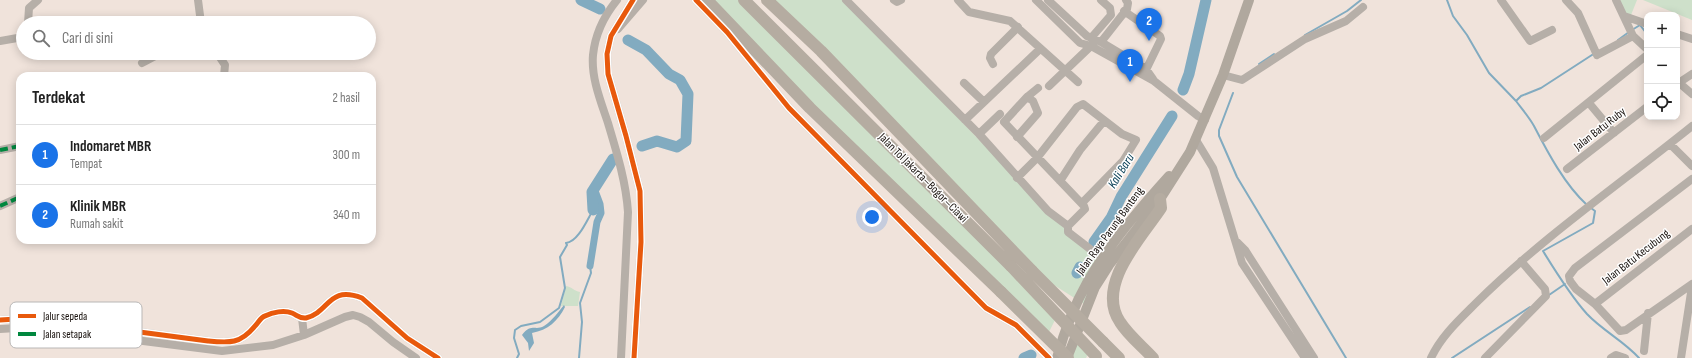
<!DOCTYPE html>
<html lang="id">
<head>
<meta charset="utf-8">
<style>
  :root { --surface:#fff; --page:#f2f2f2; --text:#222; --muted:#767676; --line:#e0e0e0; --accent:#1a73e8 }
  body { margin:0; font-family:"Sofia Sans Condensed",sans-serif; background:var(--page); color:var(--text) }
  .controls { position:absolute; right:12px; top:12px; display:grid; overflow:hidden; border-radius:8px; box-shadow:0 2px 10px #0003 }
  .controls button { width:36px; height:36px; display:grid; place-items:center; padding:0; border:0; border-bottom:1px solid var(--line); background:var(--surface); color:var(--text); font:20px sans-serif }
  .you { position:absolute; left:872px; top:217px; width:14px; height:14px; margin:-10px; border:3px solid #fff; border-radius:50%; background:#1a73e8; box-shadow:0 0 0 6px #1a73e833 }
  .badge { display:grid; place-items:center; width:26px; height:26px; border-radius:50%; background:var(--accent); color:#fff; font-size:13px; font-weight:700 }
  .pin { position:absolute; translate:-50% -33px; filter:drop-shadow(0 1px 2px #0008) }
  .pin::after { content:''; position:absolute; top:21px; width:14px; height:12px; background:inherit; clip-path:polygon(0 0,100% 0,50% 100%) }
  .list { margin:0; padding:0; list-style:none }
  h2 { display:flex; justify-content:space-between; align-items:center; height:52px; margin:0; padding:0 16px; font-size:17px }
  h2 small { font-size:13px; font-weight:400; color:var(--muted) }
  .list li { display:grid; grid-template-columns:26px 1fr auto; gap:12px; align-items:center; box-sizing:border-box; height:60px; padding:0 16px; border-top:1px solid var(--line) }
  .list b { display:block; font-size:15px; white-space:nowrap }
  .list p { margin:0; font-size:13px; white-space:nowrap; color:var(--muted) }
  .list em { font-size:13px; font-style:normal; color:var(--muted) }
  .icon { flex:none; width:22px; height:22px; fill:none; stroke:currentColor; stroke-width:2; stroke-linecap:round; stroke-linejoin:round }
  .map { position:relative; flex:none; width:1692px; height:358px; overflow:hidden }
  .search { position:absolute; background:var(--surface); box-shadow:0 2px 10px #0003; left:16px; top:16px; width:360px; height:44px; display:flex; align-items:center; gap:10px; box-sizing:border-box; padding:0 14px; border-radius:22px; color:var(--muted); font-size:15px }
  .panel { position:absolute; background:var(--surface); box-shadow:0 2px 10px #0003; left:16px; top:72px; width:360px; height:172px; border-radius:12px }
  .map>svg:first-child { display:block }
  .green { fill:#cee0ca }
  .water { fill:#82abc0 }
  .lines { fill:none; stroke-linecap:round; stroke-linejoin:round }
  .stream { stroke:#82abc0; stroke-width:2 }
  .canal { stroke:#82abc0; stroke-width:7 }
  .river { stroke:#82abc0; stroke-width:11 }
  .minor { stroke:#b6afa8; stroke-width:8 }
  .major { stroke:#b0a89e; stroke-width:10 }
  .highway { stroke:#b5aca1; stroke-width:12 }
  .highway-bridge { stroke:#b5aca1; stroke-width:12 }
  .quiet { stroke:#00873e; stroke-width:4; stroke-dasharray:8 4; stroke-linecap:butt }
  .cycleway-casing { stroke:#fff; stroke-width:8 }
  .cycleway { stroke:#e8590c; stroke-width:5 }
  .labels { text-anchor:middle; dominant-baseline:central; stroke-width:3; stroke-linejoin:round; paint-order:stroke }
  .street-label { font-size:12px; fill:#150e0a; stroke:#fff }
  .water-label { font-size:13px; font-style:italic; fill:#003950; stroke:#fff }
  .key { fill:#fff; stroke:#b9b7b6; stroke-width:1 }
  .key-label { font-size:11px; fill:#150e0a }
</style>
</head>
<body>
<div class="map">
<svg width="1692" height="358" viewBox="0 0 1692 358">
  <rect width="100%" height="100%" fill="#f0e3db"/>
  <!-- green -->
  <path class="green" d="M707,0h37l314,314 -11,22z
    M767,0h77l224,232 41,33 -22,41 -55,-35z
    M1617,0h20l-6,15 -9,-3z
    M1643,0h49v20z
    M566,286c6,1 8,5 14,6l-2,14h-17z
    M1074,341l14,13 -2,4h-19z"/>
  <!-- water -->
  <path class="water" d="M564,305l1,2c-7,14 -17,23 -33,26l2,10 -5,8 -1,-8 -6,-8c9,-12 14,-4 22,-9 9,-6 14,-14 20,-21z"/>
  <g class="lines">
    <!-- stream -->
    <path class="stream" d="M1447,0l6,16 14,19 22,38 27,28 5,-5 20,-8 54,-35
      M1632,30l8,-5 7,9
      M1305,35l42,-24 14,-11
      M1618,40l11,-8
      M1259,64l15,-10
      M1233,93l-14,37v6l18,41 109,181
      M1516,101c6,8 13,16 18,25 14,27 31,59 53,79
      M1591,208l4,3 -2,12 -50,28c13,21 27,44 44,63 16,17 37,27 52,44
      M1549,295l16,-11
      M517,358l2,-4 -5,-16 1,-8 6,-4 19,-4 19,-14 6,-20 -5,-31 7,-12 -1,-2c12,-1 21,-23 27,-33
      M579,358l3,-36 -2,-19 11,-30 -1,-7
      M1452,358l78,-51"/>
    <!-- canal -->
    <path class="canal" d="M590,266l7,-44 4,-9 -1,-9 -6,-16"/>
    <!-- river -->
    <path class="river" d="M581,0l19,9
      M628,40l18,10 23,24 11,6 8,14 -2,47 -9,6 -20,-6 -15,5
      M1183,90l6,-16 17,-74
      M593,210l-1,-18 21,-33
      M1094,242l17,-24 10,-21 51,-81
      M1077,273l3,-6
      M1024,358l7,-3"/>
    <!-- minor -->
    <path class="minor" d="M198,0l3,23
      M617,0c-13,16 -22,35 -24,55 -2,23 8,47 15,68 9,30 18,59 20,89l-7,146
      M633,0l-22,36 -4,18 1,20 18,62 14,55 1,51 -7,116
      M696,0l31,32 62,76 197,200 30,17 33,33
      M846,0l133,134 69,77 20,15v6l35,27
      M894,0l3,2 4,-2
      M958,0l11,12 41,9 68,61
      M1036,0l44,43 11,3 63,35 44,35 7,4
      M1048,0l39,36 14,6 45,27 7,10
      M1501,0l29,41 22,-11
      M1566,0l12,13 19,42 36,-19
      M1616,0l17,36 14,13
      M1124,11l36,25 1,3 -17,35
      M1624,16l23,8
      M28,23l1,-15 9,-8
      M618,29l25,-29
      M1677,34l15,5
      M1091,38l20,-23 -1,-7 -9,-8
      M0,41l23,-4
      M1101,42l26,-33 1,-6 -2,-3
      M217,53l8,12 -1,11
      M142,63l19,-10
      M993,64l-3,-6 1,-4 27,-27
      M1223,75l19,5 63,-41 41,-18 17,-14
      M1677,81l15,13
      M964,83l20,19
      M1677,84l15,-10
      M1049,86l44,-42
      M1027,97l11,-9
      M1589,103l25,30
      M965,120l75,-71
      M979,134l21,-20
      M1017,137l21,-24 -5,-12 -6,-4 -23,25 80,84 1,3 -17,17
      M1544,138l103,-83
      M1196,140l17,28 29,95 63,95
      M1670,144l22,22
      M0,150l20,-4
      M1567,169l80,-62
      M1017,178l20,-20 40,-51 6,-3 39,30 14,6 -13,21 -41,42
      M1692,179l-117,89 -6,8 1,5 6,8 19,15 25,27 6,-1 66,-46
      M1060,181l20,-31 24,-29
      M0,206l20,-9
      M1237,242l8,8 69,108
      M1595,304l97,-75
      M302,318l2,17
      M0,320l33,-2 175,23c22,2 32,3 47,-15 3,-3 6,-9 10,-10 8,-4 19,-6 27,-3 5,2 8,6 14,5 24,-6 22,-33 56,-20l45,40 31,20
      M0,329l33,-2 189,24 51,-6 31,-10 41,-18 8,-2 7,2 9,5 24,20 23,16
      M1644,351l4,-38
      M1431,358c10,-22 29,-39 46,-56 66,-65 143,-118 215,-176
      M1485,358l61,-62 -1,-7 -24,-28
      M1611,358l5,-3 9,3
      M1681,358l11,-72"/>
    <!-- major -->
    <path class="major" d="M1057,358c7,-26 18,-54 31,-77 22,-38 52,-73 81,-105
      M1067,358l28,-71 14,-22 51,-66 30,-47 33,-77 26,-75"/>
    <!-- highway -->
    <path class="highway" d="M707,0l103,108 191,184
      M744,0l267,266
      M767,0l54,51 211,220
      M1103,342l16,16
      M1153,358c-10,-11 -25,-23 -33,-36 -25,-37 22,-85 41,-114l-1,-9"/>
    <!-- highway-bridge -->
    <path class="highway-bridge" d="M1011,266l85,90
      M1032,271l71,71
      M1001,292l67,66"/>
    <!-- quiet -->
    <path class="quiet" d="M223,75l1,1
      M0,150l20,-4
      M0,206l20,-9"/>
    <defs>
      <path id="cycleway" d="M633,0l-22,36 -4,18 1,20 18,62 14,55 1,51 -7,116
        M696,0l31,32 62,76 197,200 30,17 33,33
        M0,320l33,-2 175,23c22,2 32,3 47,-15 3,-3 6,-9 10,-10 8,-4 19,-6 27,-3 5,2 8,6 14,5 24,-6 22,-33 56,-20l45,40 31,20"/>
    </defs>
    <!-- cycleway casing -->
    <use href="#cycleway" class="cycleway-casing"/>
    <!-- cycleway -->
    <use href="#cycleway" class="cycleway"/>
  </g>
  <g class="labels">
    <!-- street labels -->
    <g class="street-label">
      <text transform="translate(1600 129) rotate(-38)">Jalan Batu Ruby</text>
      <text transform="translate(923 178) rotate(45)">Jalan Tol Jakarta–Bogor–Ciawi</text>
      <text transform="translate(1110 231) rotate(-54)">Jalan Raya Parung Banteng</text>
      <text transform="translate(1636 257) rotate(-38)">Jalan Batu Kecubung</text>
    </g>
    <!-- water labels -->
    <g class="water-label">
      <text transform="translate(1121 171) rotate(-58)">Kali Baru</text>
    </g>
  </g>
  <!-- legend -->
  <rect x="10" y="302" width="132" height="46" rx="6" class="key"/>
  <rect x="18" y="314" width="18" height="4" fill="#e8590c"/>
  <rect x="18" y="332" width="18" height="4" fill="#00873e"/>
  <g class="key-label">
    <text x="43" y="320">Jalur sepeda</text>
    <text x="43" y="338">Jalan setapak</text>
  </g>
</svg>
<div class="controls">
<button>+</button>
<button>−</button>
<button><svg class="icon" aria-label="locate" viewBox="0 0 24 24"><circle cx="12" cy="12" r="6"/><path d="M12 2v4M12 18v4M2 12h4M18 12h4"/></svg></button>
</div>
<div class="you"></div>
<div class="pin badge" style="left:1130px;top:82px">1</div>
<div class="pin badge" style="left:1149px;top:41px">2</div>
<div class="search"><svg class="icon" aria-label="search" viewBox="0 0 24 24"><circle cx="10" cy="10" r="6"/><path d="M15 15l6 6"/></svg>Cari di sini</div>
<section class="panel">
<h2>Terdekat<small>2 hasil</small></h2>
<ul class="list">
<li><span class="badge">1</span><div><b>Indomaret MBR</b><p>Tempat</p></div><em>300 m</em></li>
<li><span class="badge">2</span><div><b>Klinik MBR</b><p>Rumah sakit</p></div><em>340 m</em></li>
</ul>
</section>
</div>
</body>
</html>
